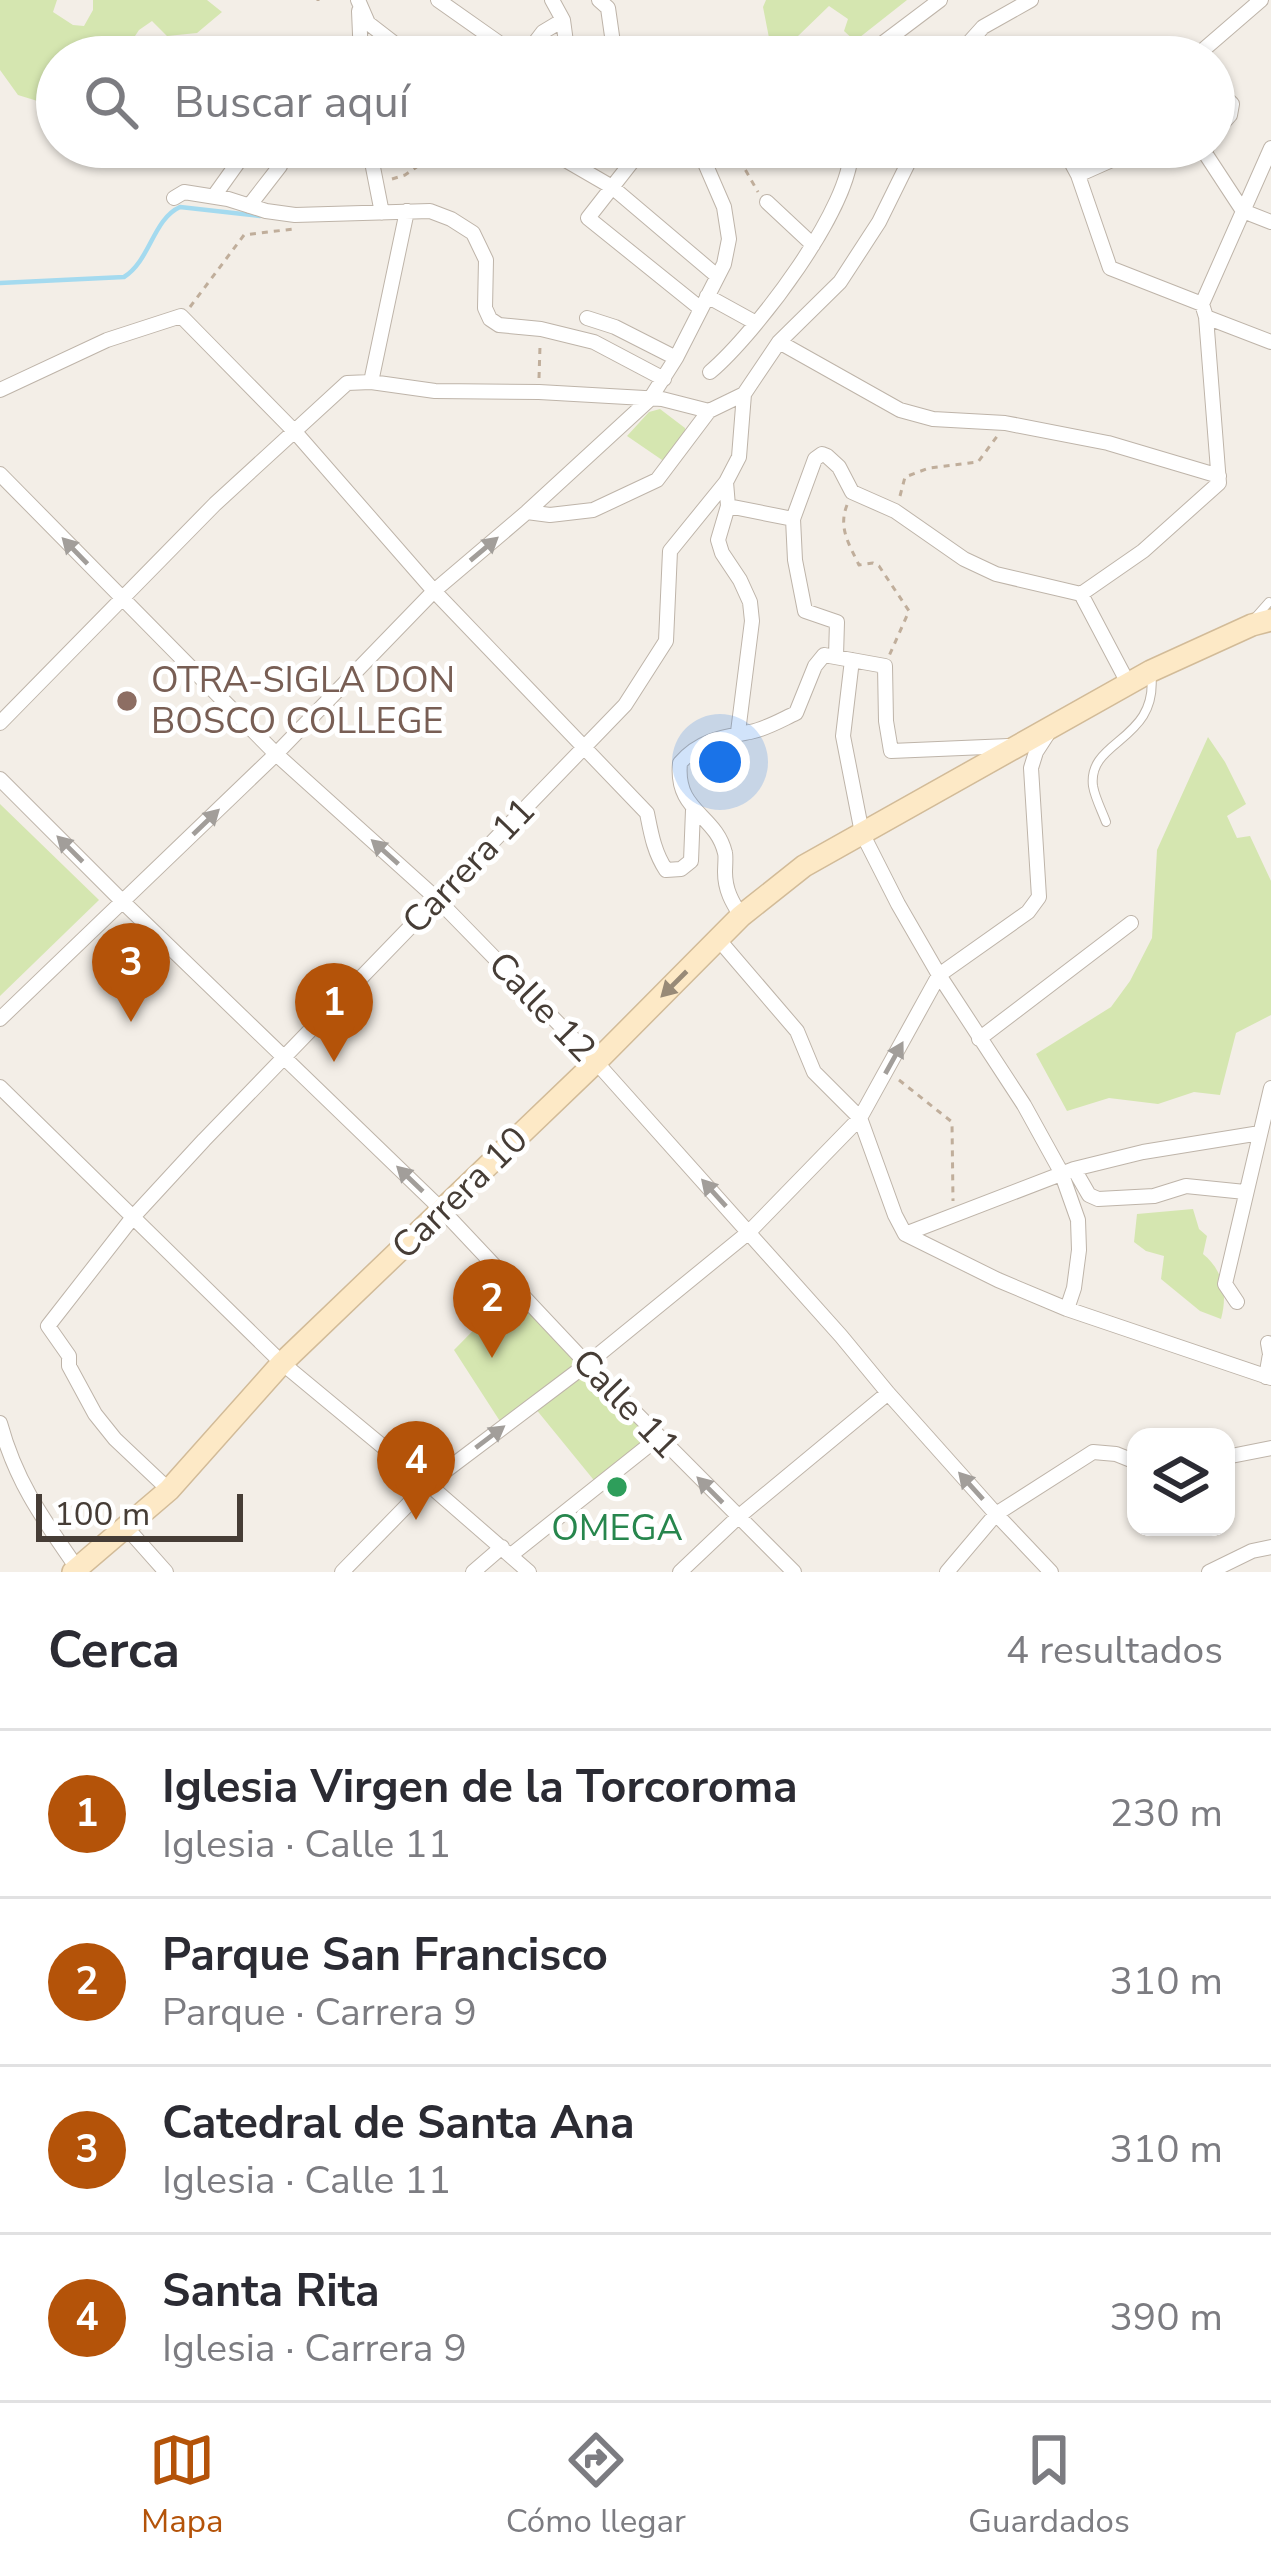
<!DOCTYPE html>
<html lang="es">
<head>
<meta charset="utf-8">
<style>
  :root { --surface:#fff; --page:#f7f7f7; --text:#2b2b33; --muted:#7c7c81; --line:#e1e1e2; --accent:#b45309 }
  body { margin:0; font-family:"Nunito Sans",sans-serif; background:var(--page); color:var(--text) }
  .controls { position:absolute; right:36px; bottom:36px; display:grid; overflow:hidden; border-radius:24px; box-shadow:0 3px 9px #0004 }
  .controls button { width:108px; height:108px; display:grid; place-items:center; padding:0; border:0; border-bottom:3px solid var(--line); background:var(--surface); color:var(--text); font:60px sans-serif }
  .scale { position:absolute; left:36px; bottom:30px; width:207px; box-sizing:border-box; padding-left:12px; border:6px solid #463d36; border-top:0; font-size:33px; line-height:42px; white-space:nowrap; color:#463d36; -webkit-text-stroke:9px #fff; paint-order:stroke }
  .you { position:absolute; left:720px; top:762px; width:42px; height:42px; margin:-30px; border:9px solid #fff; border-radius:50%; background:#1a73e8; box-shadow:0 0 0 18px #1a73e833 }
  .badge { display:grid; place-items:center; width:78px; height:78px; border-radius:50%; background:var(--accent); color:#fff; font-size:39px; font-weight:700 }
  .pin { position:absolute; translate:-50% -99px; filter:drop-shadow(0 3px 6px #0008) }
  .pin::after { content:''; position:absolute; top:63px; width:42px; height:36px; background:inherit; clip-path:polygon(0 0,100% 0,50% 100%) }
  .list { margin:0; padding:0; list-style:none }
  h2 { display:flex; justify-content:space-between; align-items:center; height:156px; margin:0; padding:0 48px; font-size:51px }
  h2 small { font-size:39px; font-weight:400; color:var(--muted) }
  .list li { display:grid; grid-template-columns:78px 1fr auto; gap:36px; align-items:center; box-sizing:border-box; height:168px; padding:0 48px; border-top:3px solid var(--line) }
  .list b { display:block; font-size:45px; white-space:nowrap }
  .list p { margin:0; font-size:39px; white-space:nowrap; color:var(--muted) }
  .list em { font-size:39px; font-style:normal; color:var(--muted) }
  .icon { flex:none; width:66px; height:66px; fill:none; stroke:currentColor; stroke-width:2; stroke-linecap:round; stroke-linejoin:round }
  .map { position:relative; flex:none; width:1271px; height:1572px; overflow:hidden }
  .search { position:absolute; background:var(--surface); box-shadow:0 3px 9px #0004; left:36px; right:36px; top:36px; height:132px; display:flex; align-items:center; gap:30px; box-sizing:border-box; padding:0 42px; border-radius:66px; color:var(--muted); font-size:45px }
  .sheet { height:828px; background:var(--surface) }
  nav { display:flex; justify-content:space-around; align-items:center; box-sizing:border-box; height:168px; border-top:3px solid var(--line); background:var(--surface); font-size:33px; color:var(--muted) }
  nav a { display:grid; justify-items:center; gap:6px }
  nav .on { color:var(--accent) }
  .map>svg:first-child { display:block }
  .green { fill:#d5e6b0 }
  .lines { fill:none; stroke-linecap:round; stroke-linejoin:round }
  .stream { stroke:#a4daef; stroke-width:4.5 }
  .lane-casing { stroke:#beb4a9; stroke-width:10 }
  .street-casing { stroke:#beb4a9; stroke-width:16 }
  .secondary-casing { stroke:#d2bb98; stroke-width:24 }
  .path { stroke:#c0ae9b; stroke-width:3; stroke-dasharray:6 6; stroke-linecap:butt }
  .lane { stroke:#fff; stroke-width:8 }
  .street { stroke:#fff; stroke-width:14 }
  .secondary { stroke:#fde9c6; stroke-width:21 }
  .oneway { fill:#a29e9a }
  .oneway2 { fill:#988a77 }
  .education-dot { fill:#8d6e63; stroke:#fff; stroke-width:4.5 }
  .leisure-dot { fill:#2e9e5b; stroke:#fff; stroke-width:4.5 }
  .labels { text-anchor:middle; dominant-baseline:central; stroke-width:10; stroke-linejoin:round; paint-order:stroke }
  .education-label { font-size:36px; fill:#785e54; stroke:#fff; text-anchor:start }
  .street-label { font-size:36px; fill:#463d36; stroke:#fff }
  .leisure-label { font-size:36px; fill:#27864d; stroke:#fff }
</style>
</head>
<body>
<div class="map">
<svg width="1271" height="1572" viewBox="0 0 1271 1572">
  <rect width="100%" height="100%" fill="#f3eee7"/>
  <!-- green -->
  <path class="green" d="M0,0h57l-4,12 20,13 11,1 9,-16v-10h114l15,12 -25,21 -30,3 -15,-15 -13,9 -18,27h-64v50l-39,-12 -18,-25z
    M766,0h141l-52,41 -11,-10 4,-12 -19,-13 -31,30 -27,12 -8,-41z
    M660,409l25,19v5l-20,29 -38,-26 22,-24z
    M1208,737l17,25 21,42 -19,12 10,22 13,-2 21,45v134l-35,18 -16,62 -26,-3 -36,12 -49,-6 -42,13 -31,-57 75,-47 19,-26 22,-43 5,-88z
    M0,804l99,96 -99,96z
    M1193,1209l6,20 8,7 -4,18c20,16 25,40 18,65l-21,-8 -39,-32 3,-23 -18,-5 -12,-9 3,-28z
    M513,1290l145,150 -61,44 -62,-76 -30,21 -51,-79z"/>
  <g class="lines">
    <!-- stream -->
    <path class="stream" d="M0,283l124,-6c26,-16 29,-58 56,-70l80,9"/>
    <defs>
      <path id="lane" d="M1254,619l15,-17
        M1106,822c-4,-11 -11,-24 -13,-36 -6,-47 67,-44 58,-114"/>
      <path id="street" d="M358,0l10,23 44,34
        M438,0l81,57
        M552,0l11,20 5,37
        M599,0l9,8 7,49
        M359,11l2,46
        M524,57l19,-25 20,-12
        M869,57l2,-5 69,-52
        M956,57l27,-30 48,-27
        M1195,57l66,-57
        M1214,99l9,-4 9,9 -2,11 -16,18
        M369,147l13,66
        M543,147l69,40 105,89
        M623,147l8,16 -43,55 113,91
        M1063,147l15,28 32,93 92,36 4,13 65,25
        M1207,147l-2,6 38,58 28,11
        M1078,175l63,-28
        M214,196l35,-49
        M174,198l10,-6 44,7 38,12 29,4 135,-4 21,8 22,14 13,27 -1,48 5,11 9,6 42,4 53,13 70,37
        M767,202l46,43
        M249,206l31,-40
        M707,296l49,27
        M1202,304l69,-156
        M587,318l28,9 61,31
        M779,342l121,68 33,9 72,4 103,20 111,33
        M710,372c45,-38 144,-167 141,-225
        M371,382l36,-171
        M0,390l107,-50 74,-24 115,117 138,158 213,222c4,20 7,39 19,57l15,-1 10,-8 2,-51
        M0,474l276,280 161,145 159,163 245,274 47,57 108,121 55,58
        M728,506l65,13
        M527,512l23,3 43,-5 64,-30 52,-69
        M1081,594l62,-43 76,-68 -13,-166
        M1081,594l47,89
        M836,656l1,-34 -32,-11 -10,-51 -2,-41 22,-60 7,-5 5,2 12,11 13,25 43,19 69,48 32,15 85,20
        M852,660l-9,76 19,97 36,71 41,71 85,130 37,67 17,48 1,30 -5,38 -7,21
        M0,723l215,-219 132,-121 24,-1 64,9 104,1 123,7 47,12 35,-17
        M738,732l14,-111 -2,-19 -10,-22 -18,-27 -4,-13 10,-34 -2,-24 13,-25 5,-63 35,-52 61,-60 39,-60 37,-75
        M0,779l123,123 319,308 145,154 207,208
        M741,916c-9,-14 -16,-26 -16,-44 0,-4 1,-16 0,-19 -9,-39 -50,-41 -45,-90 20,-23 43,-26 70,-31 16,-3 31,-12 46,-19l19,-47 9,-11 61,11 1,55 5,30 118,-5
        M719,940l78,91 17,41 46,46 35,97 10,19 93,46 69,29 204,69
        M0,1019l276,-265 158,-163 93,-79 123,-113 26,-41 48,-94 5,-25 -5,-32 -26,-60
        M979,1039l152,-116
        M0,1087l282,276 146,121 101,88
        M1074,1169l15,26 9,4 56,-3 32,-10 59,6
        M905,1234l169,-65 69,-17 117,-19
        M1237,1302l-12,-18 46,-196
        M1266,1377l4,-23 -2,-11
        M0,1423c16,59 43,96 77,145
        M1226,1457l45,-9
        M169,1490l-54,-51 -20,-25 -26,-48v-10l-21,-30 85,-109 71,-77 421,-435 41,-64 4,-90 56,-69
        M126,1527l40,45
        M511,1555l147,-117
        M342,1572l86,-88 159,-120 162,-132 111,-114 79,-143 89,-63 11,-15 -8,-129 5,-16 11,-17
        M473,1572l29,-25
        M680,1572l57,-54 151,-125
        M947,1572l49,-58 97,-62 23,2 20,8
        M1209,1572l43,-21 19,-4"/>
      <path id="secondary" d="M73,1572l96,-82 113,-127 314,-301 145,-146 63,-50 347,-195 101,-46 19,-5"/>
    </defs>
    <!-- lane casing -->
    <use href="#lane" class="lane-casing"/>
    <!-- street casing -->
    <use href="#street" class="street-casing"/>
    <!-- secondary casing -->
    <use href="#secondary" class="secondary-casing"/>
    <!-- path -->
    <path class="path" d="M318,0v1
      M720,147l17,8 21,37
      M392,179l13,-4 13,-9 36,-10 5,-9
      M190,307l54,-72 49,-6
      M539,378l1,-32
      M900,496l5,-19 24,-9 49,-6 20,-27
      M847,505c-9,23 2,39 12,60l14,-2 6,3 30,45 -20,45
      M899,1080l53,42 1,79"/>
    <!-- lane -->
    <use href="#lane" class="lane"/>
    <!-- street -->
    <use href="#street" class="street"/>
    <!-- secondary -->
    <use href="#secondary" class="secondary"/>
  </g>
  <!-- one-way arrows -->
  <defs><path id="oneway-solid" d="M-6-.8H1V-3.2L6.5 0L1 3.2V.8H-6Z" transform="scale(3)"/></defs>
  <g class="oneway">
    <use href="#oneway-solid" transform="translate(484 549) rotate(-40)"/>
    <use href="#oneway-solid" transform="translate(75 551) rotate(-134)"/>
    <use href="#oneway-solid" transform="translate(206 822) rotate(-44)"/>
    <use href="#oneway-solid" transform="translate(70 849) rotate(-135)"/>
    <use href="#oneway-solid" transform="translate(385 852) rotate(-138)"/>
    <use href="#oneway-solid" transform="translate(894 1058) rotate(-61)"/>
    <use href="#oneway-solid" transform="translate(410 1179) rotate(-136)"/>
    <use href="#oneway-solid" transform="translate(714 1193) rotate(-132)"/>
    <use href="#oneway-solid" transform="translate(490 1437) rotate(-37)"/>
    <use href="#oneway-solid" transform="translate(971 1486) rotate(-132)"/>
    <use href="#oneway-solid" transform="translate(710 1490) rotate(-135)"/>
  </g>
  <use class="oneway2" href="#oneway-solid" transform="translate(674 984) rotate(135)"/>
  <!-- markers -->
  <circle class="education-dot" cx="127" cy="701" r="12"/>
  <circle class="leisure-dot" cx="617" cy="1487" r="12"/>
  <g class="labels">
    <!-- education labels -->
    <g class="education-label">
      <text x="151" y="680">OTRA-SIGLA DON<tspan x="151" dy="41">BOSCO COLLEGE</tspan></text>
    </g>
    <!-- street labels -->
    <g class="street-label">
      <text transform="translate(469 866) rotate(-46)">Carrera 11</text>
      <text transform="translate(542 1007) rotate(46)">Calle 12</text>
      <text transform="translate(460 1193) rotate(-44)">Carrera 10</text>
      <text transform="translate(626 1404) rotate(46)">Calle 11</text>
    </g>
    <!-- leisure labels -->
    <g class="leisure-label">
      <text x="617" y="1528">OMEGA</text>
    </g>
  </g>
</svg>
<div class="controls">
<button><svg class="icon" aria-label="layers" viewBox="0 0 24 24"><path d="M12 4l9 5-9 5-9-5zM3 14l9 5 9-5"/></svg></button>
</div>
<div class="scale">100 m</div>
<div class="you"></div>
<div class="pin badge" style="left:334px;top:1062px">1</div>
<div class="pin badge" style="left:492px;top:1358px">2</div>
<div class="pin badge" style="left:131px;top:1022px">3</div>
<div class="pin badge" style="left:416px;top:1520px">4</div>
<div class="search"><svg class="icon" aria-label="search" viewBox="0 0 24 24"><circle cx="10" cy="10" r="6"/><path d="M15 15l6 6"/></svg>Buscar aquí</div>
</div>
<section class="sheet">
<h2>Cerca<small>4 resultados</small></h2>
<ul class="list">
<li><span class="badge">1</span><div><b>Iglesia Virgen de la Torcoroma</b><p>Iglesia · Calle 11</p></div><em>230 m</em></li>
<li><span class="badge">2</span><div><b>Parque San Francisco</b><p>Parque · Carrera 9</p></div><em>310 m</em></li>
<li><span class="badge">3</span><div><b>Catedral de Santa Ana</b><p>Iglesia · Calle 11</p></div><em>310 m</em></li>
<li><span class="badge">4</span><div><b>Santa Rita</b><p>Iglesia · Carrera 9</p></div><em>390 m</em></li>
</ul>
</section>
<nav>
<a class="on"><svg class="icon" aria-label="map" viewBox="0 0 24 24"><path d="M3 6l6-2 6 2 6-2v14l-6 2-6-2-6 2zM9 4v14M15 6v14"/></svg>Mapa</a>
<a><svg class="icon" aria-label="directions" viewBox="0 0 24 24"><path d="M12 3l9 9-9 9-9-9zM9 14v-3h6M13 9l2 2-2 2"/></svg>Cómo llegar</a>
<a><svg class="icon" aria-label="saved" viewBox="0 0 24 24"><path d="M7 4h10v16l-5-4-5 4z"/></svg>Guardados</a>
</nav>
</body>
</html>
